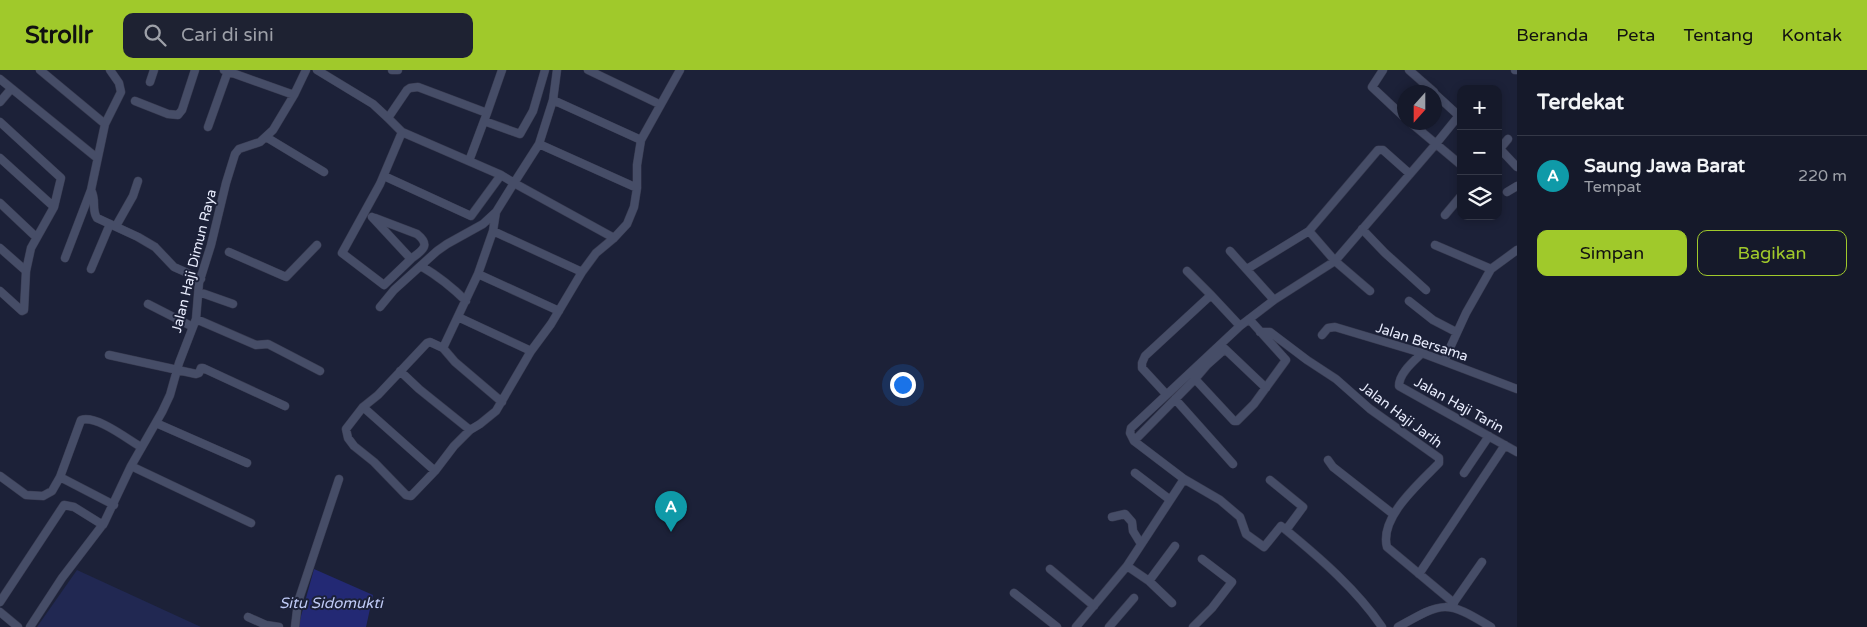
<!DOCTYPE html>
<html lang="id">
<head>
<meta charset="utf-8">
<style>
  :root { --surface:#15192a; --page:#1e2232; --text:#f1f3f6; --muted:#9da0a8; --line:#343847; --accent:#a0c92b }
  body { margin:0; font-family:"Varela Round",sans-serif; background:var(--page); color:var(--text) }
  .controls { position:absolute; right:15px; top:15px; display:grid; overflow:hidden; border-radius:10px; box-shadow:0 2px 8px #0003 }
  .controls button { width:45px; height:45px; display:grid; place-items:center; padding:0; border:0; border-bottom:1px solid var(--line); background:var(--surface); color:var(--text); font:25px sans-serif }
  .compass { position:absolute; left:1397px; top:15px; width:45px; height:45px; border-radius:50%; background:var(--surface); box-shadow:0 2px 8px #0003; rotate:201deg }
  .you { position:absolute; left:902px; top:314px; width:18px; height:18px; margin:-12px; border:4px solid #fff; border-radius:50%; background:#1a73e8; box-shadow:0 0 0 8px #1a73e833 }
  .badge { display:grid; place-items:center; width:32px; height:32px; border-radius:50%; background:var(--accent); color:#fff; font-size:16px; font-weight:700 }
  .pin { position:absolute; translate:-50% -41px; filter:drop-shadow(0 1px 2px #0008) }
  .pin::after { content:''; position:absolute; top:26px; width:18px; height:15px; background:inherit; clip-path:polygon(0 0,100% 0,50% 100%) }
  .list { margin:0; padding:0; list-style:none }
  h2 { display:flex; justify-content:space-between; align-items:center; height:65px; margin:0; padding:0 20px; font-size:21px }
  h2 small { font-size:16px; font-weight:400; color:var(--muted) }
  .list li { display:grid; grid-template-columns:32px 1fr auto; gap:15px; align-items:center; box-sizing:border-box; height:80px; padding:0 20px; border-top:1px solid var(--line) }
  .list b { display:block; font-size:19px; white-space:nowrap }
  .list p { margin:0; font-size:16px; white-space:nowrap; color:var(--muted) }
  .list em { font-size:16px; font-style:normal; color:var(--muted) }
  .actions { display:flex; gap:10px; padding:15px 20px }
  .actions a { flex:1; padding:11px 0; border:1px solid var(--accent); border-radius:10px; text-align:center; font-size:18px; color:var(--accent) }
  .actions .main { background:var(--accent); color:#111 }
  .icon { flex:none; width:28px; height:28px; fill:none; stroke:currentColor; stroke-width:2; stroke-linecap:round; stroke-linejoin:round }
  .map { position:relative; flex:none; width:1517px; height:557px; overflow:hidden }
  header { display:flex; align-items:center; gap:30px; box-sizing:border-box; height:70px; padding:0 25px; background:var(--accent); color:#111 }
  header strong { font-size:24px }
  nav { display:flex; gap:28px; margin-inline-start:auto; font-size:18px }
  .search { width:350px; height:45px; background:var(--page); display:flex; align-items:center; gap:12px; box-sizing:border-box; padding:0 18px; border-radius:10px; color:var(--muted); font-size:19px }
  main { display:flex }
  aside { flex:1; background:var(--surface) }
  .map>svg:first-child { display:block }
  .green { fill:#212852 }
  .water { fill:#232974 }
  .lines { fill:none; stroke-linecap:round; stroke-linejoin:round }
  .minor-casing { stroke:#383b50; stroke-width:9 }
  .minor { stroke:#464d67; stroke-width:8 }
  .labels { text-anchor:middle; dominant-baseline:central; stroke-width:4; stroke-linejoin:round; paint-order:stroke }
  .street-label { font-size:14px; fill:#e8ecfd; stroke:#1c2138 }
  .water-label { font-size:15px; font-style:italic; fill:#bfcaf6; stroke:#1c2138 }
</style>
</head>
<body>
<header>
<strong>Strollr</strong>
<div class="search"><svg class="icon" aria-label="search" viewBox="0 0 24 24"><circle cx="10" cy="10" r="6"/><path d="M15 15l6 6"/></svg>Cari di sini</div>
<nav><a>Beranda</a><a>Peta</a><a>Tentang</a><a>Kontak</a></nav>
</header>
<main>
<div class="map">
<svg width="1517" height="557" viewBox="0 0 1517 557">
  <rect width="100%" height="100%" fill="#1c2138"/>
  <!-- green -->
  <path class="green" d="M77,500l124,57h-164z"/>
  <!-- water -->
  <path class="water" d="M314,499l59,26 -7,32h-68z"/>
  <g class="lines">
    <defs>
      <path id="minor" d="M40,0l65,54
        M110,0l9,13 2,9 -16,32 -14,66c6,11 0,19 6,28l41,19 17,10 19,20 27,12
        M224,0l70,25
        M317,0l56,34 15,14
        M392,0h6
        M557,0l-4,30 88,40
        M588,0l71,34
        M1383,0l-11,17 32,30
        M1409,0l25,22
        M1515,0h2
        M0,9l97,79
        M150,12l4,-12
        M1434,23l24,22
        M553,30l-14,44 -25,39 100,55
        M135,31l33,13 10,1 4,-5 13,-40
        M0,32l11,-13
        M487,43l15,-43
        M484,51l36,13 13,-23 12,-41
        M0,52l61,56 -7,29 -23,41 -5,23 -2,39 -2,1 -22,-20
        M1410,52l51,43
        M208,57l20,-56
        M266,67l58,35
        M539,74l98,44
        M1500,79l17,18
        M1498,81l10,-12
        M0,88l54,49
        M469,91l18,-48 -69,-26 -8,1 -3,2 -19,28 14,14 99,43 13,8 -18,29 -3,19 -15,43 -35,74 12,14 47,40
        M384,106l87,40 30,-41
        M1507,122l10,-6
        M0,133l36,34
        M1445,145l16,-19
        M372,147l39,42 -27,26 -42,-32 38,-69 22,-52
        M375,148l42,16c15,12 4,17 -6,25
        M116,156l17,-30 5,-15
        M1362,159l23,24 41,37
        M493,161l89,41
        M1309,161l69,-81h5l27,24
        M1435,175l56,24
        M0,178l26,23
        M1230,181l44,49
        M229,182l57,25 31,-32
        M65,188l26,-68
        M421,196c17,10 31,21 45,35
        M91,199l19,-45
        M1247,199l62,-38 26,30 35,30
        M1187,201l24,24
        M478,204l81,37
        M199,222l34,12
        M1409,231l24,19 23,12
        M148,234l45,23
        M380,237l14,-17 43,-39 10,-7 36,-20 13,-12
        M458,247l73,34
        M196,249l60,26 12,-1 52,27
        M1260,262h10l37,28 29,19 34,30 69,49v5c-19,20 -60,54 -52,84l67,56
        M1322,265l6,-7 7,-1 87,26 95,36
        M1422,283c-8,8 -23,20 -23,33l118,66
        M109,285l87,19 3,-1 2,-5h2l82,38
        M1444,291l22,-48 25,-44 26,-19
        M400,301l19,18 51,41
        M1195,309l12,-14 18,-16 41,39
        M1166,324l-24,-26v-5l3,-7 66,-61 29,31
        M1175,329l58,65
        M363,337l72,64 19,-25 16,-16 10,-6 16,-13 35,-60 20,-27 31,-52 14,-19 18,-15 13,-14 7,-17 3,-19v-23l4,-25 39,-70
        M156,353l91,40
        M1134,371l61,-62 39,42h3l17,-17 32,-44 -37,-41
        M1328,390l5,7 60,47
        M131,396l120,57
        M435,401l-24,25 -5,-1 -32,-33 -20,-16 -6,-8 -2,-9 17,-22 15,-12 49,-52 3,-1 13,6
        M1135,403l34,26
        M1464,403l25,-37
        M0,406l26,19 17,1 9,-5 8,-14 21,-57c16,-5 46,19 60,27
        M60,407l54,28
        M1184,409l36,21 20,17 6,17 18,13 17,-21 5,4c34,28 71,60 96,97
        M1270,410l33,27 -17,23
        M1112,447l13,-3 7,8 1,9 8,13
        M1127,496l22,15 23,22
        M1050,499l44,37
        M1419,504l86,-129
        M1149,511l26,-35
        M1014,523l43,34
        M0,532l64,-97 10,2 29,18
        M1452,535l30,-43
        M0,542l18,15
        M248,547l18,8 13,2
        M30,557l32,-49 42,-55 27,-57 31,-54 8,-17 9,-32 17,-44 3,-36 12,-38 15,-62 9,-29 4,-5 21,-7 13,-12 21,-35 12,-25
        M295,557l3,-25 41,-123
        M1076,557l51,-61 57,-87 -50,-38 -4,-8 1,-5 109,-102 34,-26 61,-39 100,-116 26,-32
        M1109,557l25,-29
        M1193,557l19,-19 20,-26 -30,-23
        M1398,557c46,-26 48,-27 93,0"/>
    </defs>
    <!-- minor casing -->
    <use href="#minor" class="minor-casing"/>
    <!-- minor -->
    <use href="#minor" class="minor"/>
  </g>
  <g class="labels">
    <!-- street labels -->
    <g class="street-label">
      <text transform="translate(194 191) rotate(-76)">Jalan Haji Dimun Raya</text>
      <text transform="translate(1422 272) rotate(18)">Jalan Bersama</text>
      <text transform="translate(1459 335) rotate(29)">Jalan Haji Tarin</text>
      <text transform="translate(1401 345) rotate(37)">Jalan Haji Jarih</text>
    </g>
    <!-- water labels -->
    <g class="water-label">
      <text x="331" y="533">Situ Sidomukti</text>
    </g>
  </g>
</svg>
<div class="controls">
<button>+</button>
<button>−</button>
<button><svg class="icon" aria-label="layers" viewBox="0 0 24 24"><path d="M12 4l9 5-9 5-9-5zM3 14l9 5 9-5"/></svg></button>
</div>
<svg class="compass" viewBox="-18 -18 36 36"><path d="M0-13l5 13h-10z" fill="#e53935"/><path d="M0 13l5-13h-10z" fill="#9da0a8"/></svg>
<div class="you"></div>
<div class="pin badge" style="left:671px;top:462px;background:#0f9aa8">A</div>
</div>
<aside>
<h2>Terdekat<small></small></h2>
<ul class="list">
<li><span class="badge" style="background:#0f9aa8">A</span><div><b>Saung Jawa Barat</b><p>Tempat</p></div><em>220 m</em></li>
</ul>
<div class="actions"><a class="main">Simpan</a><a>Bagikan</a></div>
</aside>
</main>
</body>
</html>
